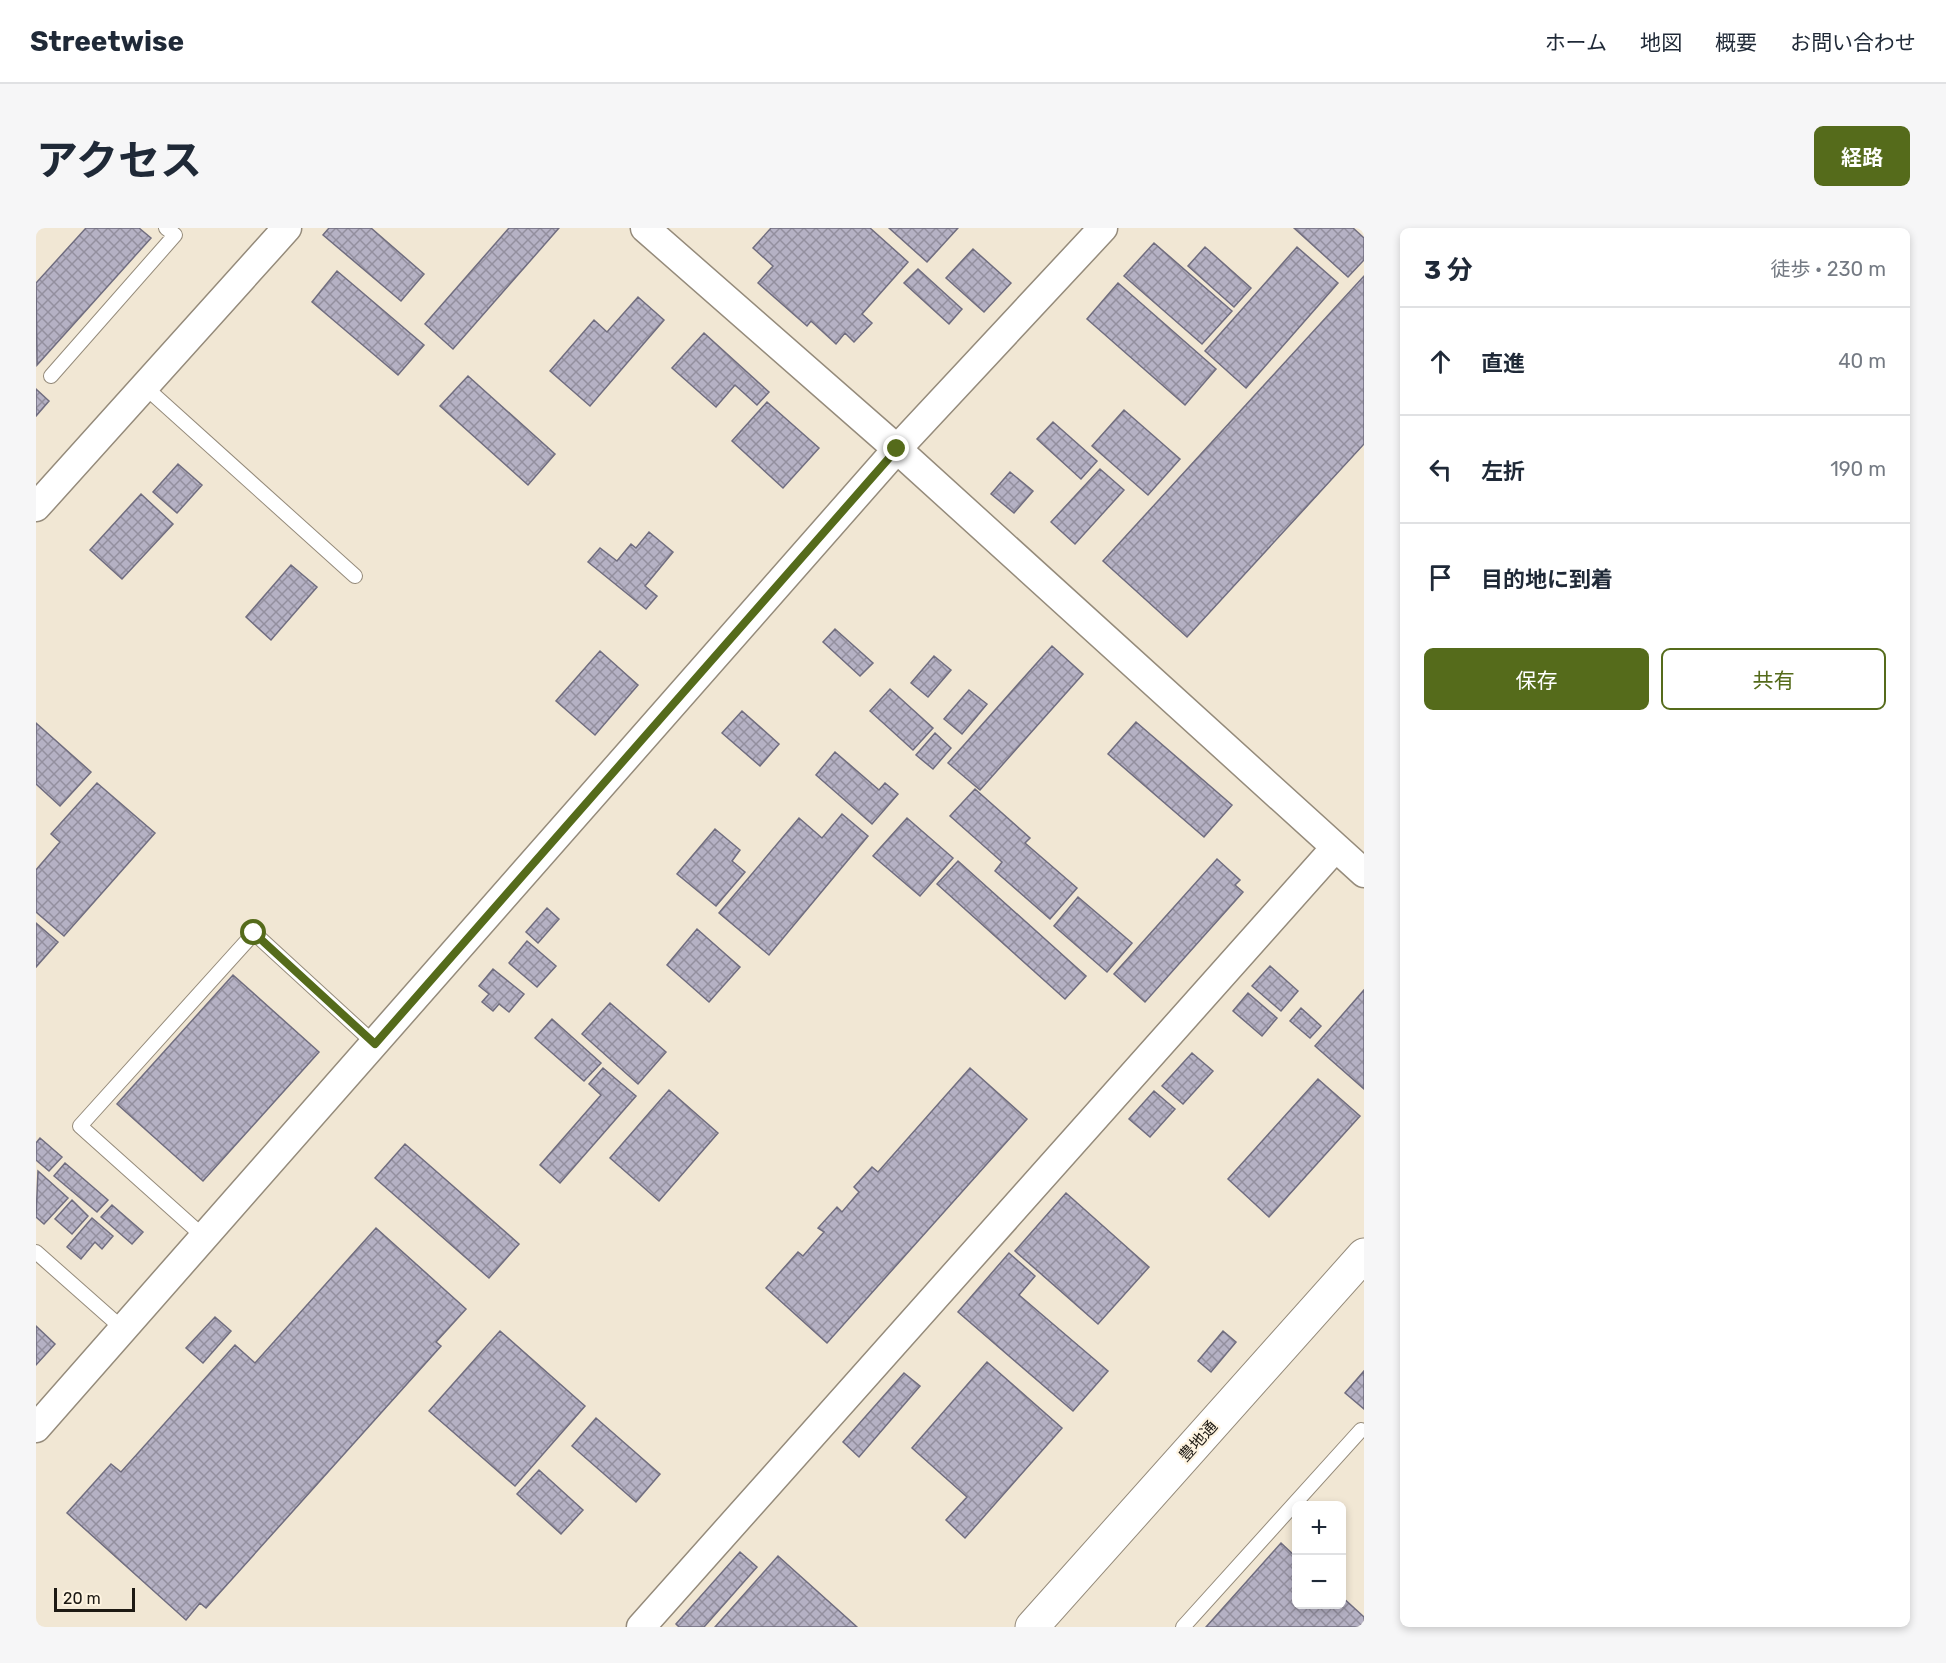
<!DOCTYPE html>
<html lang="ja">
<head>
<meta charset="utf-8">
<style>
  :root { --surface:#fff; --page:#f6f6f7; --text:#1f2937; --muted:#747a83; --line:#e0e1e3; --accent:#556b1b }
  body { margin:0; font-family:Rubik,"Noto Sans JP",sans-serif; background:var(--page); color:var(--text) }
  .controls { position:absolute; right:18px; bottom:18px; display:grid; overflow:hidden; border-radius:9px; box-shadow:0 3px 9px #0003 }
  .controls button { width:54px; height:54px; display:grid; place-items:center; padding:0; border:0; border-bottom:2px solid var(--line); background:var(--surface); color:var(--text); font:30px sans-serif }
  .scale { position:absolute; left:18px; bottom:15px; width:81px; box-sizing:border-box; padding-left:6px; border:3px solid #1d1913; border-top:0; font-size:16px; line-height:21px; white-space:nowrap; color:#1d1913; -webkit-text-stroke:4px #fef4e1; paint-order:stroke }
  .stop { position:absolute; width:18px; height:18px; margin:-14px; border:4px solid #556b1b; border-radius:50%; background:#fff }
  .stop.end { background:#556b1b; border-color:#fff; box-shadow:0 2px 6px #0008 }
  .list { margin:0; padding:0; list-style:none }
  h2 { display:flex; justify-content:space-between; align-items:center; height:78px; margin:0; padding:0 24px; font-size:26px }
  h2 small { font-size:20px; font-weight:400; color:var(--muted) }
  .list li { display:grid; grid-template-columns:39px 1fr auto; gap:18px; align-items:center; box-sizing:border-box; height:108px; padding:0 24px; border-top:2px solid var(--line) }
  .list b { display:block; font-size:22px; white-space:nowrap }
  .list em { font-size:20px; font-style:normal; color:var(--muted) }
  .actions { display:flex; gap:12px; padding:18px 24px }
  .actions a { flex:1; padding:14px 0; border:2px solid var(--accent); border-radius:9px; text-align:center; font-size:21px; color:var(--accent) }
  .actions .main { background:var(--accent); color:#fff }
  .icon { flex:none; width:33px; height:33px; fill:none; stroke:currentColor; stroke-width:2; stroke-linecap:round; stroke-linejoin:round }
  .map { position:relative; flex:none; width:1328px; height:1399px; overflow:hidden; border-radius:9px }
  header { display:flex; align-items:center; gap:36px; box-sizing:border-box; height:84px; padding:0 30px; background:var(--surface); border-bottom:2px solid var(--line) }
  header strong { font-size:28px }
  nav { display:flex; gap:33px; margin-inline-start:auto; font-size:21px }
  .intro { display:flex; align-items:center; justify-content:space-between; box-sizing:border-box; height:144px; padding:0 36px }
  h1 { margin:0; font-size:42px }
  .button { padding:15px 27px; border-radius:9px; background:var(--accent); color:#fff; font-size:21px; font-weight:700 }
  main { display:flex; gap:36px; padding:0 36px }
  aside { flex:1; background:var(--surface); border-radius:9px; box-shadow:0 3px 9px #0003 }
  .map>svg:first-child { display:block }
  .building { fill:url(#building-cross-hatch); stroke:#706d7f; stroke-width:1.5 }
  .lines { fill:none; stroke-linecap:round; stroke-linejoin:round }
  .service-casing { stroke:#958b7b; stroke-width:16 }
  .minor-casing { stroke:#958b7b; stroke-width:31 }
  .secondary-casing { stroke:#958b7b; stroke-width:35 }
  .service { stroke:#fff; stroke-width:14 }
  .minor { stroke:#fff; stroke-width:28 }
  .secondary { stroke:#fff; stroke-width:33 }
  .route { stroke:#556b1b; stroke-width:8 }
  .labels { text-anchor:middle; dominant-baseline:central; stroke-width:4.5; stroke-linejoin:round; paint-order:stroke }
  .street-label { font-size:16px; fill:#1d1913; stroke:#fef4e1 }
</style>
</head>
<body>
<header>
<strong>Streetwise</strong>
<nav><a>ホーム</a><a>地図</a><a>概要</a><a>お問い合わせ</a></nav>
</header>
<div class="intro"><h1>アクセス</h1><a class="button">経路</a></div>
<main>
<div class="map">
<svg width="1328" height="1399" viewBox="0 0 1328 1399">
  <defs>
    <pattern id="building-cross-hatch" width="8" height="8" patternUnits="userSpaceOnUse" patternTransform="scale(1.5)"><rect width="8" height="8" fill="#b5b1c4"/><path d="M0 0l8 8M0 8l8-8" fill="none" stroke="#938f9e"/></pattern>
  </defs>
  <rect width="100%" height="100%" fill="#f1e7d4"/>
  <!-- building -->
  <path class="building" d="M50,0h53l12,10 -114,127 -1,-82z
    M293,0h42l53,46 -23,27 -78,-66z
    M473,0h50l-106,121 -28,-25z
    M735,0h99l38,34 -46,52 10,9 -18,19 -9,-9 -9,11 -25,-23 -4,5 -49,-43 15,-17 -20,-18z
    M853,0h69l-31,34z
    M1258,0h59l11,10v22l-16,17z
    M1118,15l78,68 -30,33 -78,-68z
    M1169,19l46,41 -17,19 -46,-41z
    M1261,19l41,36 -92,105 -41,-37z
    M937,21l38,34 -27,29 -38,-34z
    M882,41l44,40 -13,15 -45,-41z
    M301,43l87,74 -26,30 -86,-73z
    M1328,48v168l-177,193 -84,-76z
    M1082,55l98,86 -31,36 -98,-86z
    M602,69l26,23 -74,86 -40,-35 44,-51 13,12z
    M668,105l65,59 -12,13 -22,-20 -19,22 -44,-39z
    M432,148l87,78 -27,31 -88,-79z
    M0,161l13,12 -13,15z
    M731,174l52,46 -36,40 -51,-47z
    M1088,182l56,49 -32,36 -56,-49z
    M1017,194l44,39 -16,18 -44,-40z
    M142,236l24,21 -25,28 -24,-21z
    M1064,241l24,21 -49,54 -24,-22z
    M974,244l23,19 -19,22 -23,-19z
    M105,266l32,30 -51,55 -32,-29z
    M613,304l24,20 -28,34 12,10 -11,13 -58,-47 12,-14 17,13 14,-17 5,4z
    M255,337l26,22 -46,53 -25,-23z
    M799,401l38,34 -13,13 -37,-34z
    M1016,418l31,28 -103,116 -32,-27z
    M564,423l38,34 -43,50 -39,-34z
    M898,428l17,14 -23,27 -17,-14z
    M854,461l43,39 -20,22 -43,-39z
    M933,462l18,14 -25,30 -18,-15z
    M706,483l37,33 -19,22 -38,-33z
    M1100,494l96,83 -28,32 -96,-83z
    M0,495l55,49 -31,34 -24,-22z
    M899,505l16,15 -18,21 -17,-14z
    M799,524l44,38 6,-7 13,11 -26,30 -56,-49z
    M61,555l58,50 -91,103 -28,-24v-42l24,-28 -9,-8z
    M939,561l55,49 -5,5 52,45 -27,31 -55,-48 7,-9 -52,-46z
    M806,586l26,22 -99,119 -50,-42 80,-95 23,20z
    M871,590l46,40 -33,38 -47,-40z
    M679,601l25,21 -8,11 13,11 -29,34 -39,-32z
    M1181,631l23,21 -5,5 8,7 -98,110 -31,-28z
    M922,633l128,115 -21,23 -128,-115z
    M1042,669l54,46 -25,29 -53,-46z
    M511,680l12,11 -21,24 -12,-11z
    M0,695l22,19 -22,25z
    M661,701l43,38 -31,35 -42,-37z
    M491,713l29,25 -19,21 -28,-24z
    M1234,738l28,25 -17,20 -29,-25z
    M457,741l31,25 -15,18 -10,-8 -6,7 -11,-9 7,-8 -10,-8z
    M197,747l86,77 -116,129 -86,-77z
    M1328,762v99l-49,-43z
    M1212,765l29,25 -15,18 -29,-25z
    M574,775l56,49 -28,32 -56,-50z
    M1265,780l20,18 -11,12 -20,-17z
    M516,791l49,44 -17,18 -49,-43z
    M1156,825l21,18 -30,33 -21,-18z
    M567,840l33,28 -76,87 -20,-18 61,-70 -12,-11z
    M934,840l57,51 -200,224 -61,-55 32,-36 5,4 21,-24 -6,-4 19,-21 5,5 17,-20 -5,-5 18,-20 6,5z
    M1282,851l42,37 -91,101 -41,-38z
    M633,862l49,43 -59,68 -49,-43z
    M1118,863l21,18 -25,28 -21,-18z
    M4,910l22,19 -13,14 -13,-11v-17z
    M369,916l114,100 -30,34 -114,-100z
    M29,935l43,37 -11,12 -43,-36z
    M2,943l30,27 -24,26 -8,-7z
    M1030,965l83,74 -51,57 -83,-73z
    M36,972l16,16 -16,18 -17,-15z
    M76,977l31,27 -11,12 -31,-27z
    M56,990l21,18 -11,13 -7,-7 -14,17 -14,-12z
    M340,1000l90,81 -30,33 5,4 -235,262 -6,-5 -14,17 -119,-107 44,-49 10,8 114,-127 20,18z
    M973,1025l26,23 -16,19 89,76 -35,40 -115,-99z
    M179,1089l16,14 -28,32 -17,-15z
    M0,1098l19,18 -19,21z
    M464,1103l85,75 -70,80 -86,-75z
    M1187,1103l13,11 -25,30 -13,-11z
    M951,1134l75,66 -97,110 -19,-18 21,-23 -55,-49z
    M1328,1143v38l-19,-16z
    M868,1145l16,13 -61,71 -16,-15z
    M560,1190l64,56 -24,28 -64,-56z
    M503,1242l44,40 -22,24 -44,-40z
    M1245,1315l15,14v47h46v-7l22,20v10h-158z
    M704,1324l17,15 -53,60h-25l-3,-3z
    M742,1328l79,71h-142z"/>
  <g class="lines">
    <defs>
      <path id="service" d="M15,148l124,-141 -9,-7
        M108,158l211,190
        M168,1009l-124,-111 174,-193 121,111
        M0,1024l87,77
        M1147,1399l178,-197"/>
      <path id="minor" d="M609,0l252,221 467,424
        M0,279l251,-279
        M0,1200l861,-979 206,-221
        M605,1399l694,-779"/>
      <path id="secondary" d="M996,1399l332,-372"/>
    </defs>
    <!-- service casing -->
    <use href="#service" class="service-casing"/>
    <!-- minor casing -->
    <use href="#minor" class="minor-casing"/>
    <!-- secondary casing -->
    <use href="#secondary" class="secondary-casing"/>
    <!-- service -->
    <use href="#service" class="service"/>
    <!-- minor -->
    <use href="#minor" class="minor"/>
    <!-- secondary -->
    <use href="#secondary" class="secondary"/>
  </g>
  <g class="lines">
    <!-- route -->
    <path class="route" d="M218,705l121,111 522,-595"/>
  </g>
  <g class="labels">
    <!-- street labels -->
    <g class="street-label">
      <text transform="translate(1162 1213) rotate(-48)">豊地通</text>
    </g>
  </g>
</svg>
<div class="controls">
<button>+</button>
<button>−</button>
</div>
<div class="scale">20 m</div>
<div class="stop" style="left:218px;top:705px"></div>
<div class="stop end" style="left:861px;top:221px"></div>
</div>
<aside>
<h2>3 分<small>徒歩 · 230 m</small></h2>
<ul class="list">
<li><svg class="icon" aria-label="ahead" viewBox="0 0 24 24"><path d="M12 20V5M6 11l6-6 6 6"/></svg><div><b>直進</b></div><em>40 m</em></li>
<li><svg class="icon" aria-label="left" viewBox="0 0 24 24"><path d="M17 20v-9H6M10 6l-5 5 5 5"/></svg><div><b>左折</b></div><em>190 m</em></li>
<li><svg class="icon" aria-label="arrive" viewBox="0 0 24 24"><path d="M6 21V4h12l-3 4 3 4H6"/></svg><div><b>目的地に到着</b></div></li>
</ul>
<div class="actions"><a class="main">保存</a><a>共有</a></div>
</aside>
</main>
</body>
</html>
